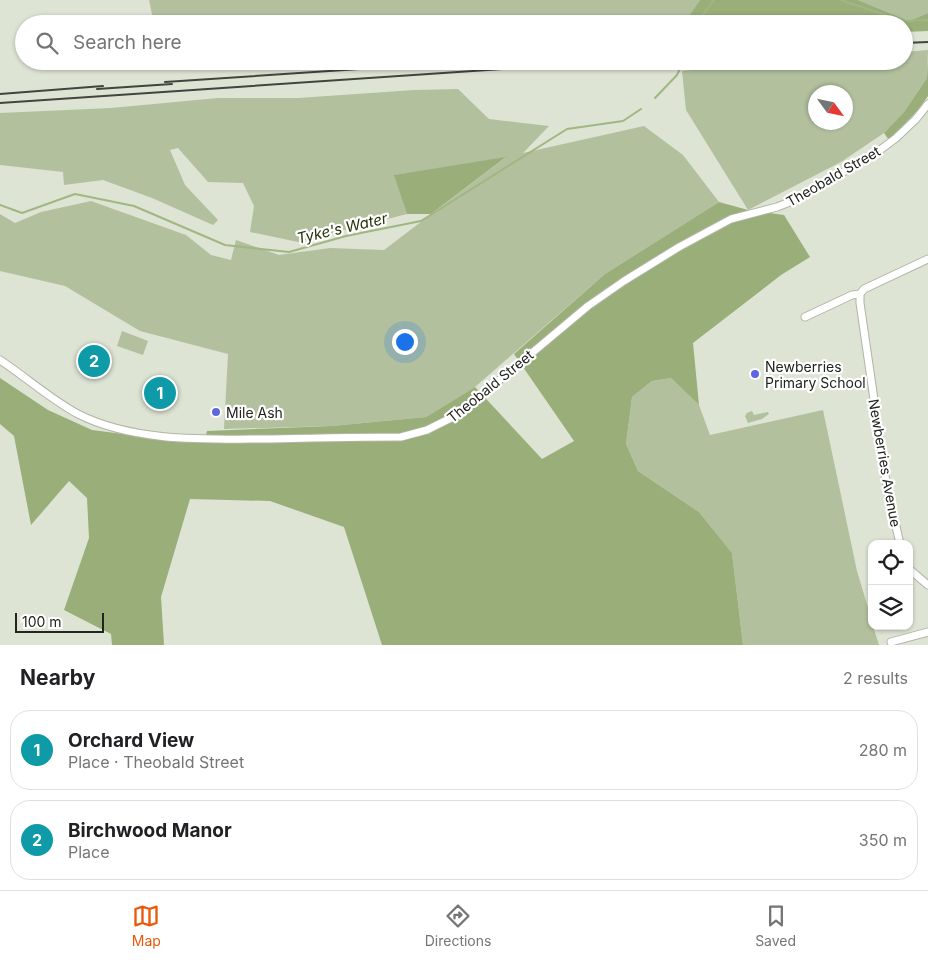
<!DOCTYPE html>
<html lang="en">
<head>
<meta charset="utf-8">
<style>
  :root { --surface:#fff; --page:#f2f2f2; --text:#202124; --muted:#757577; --line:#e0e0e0; --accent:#ea580c }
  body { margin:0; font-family:Inter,sans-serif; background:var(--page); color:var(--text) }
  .controls { position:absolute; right:15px; bottom:15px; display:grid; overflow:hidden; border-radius:10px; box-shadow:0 1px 4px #0004 }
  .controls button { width:45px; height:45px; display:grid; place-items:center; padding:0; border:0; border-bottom:1px solid var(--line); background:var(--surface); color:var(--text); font:25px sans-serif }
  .compass { position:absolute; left:808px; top:85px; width:45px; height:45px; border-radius:50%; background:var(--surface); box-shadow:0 1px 4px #0004; rotate:123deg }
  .scale { position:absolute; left:15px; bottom:12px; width:89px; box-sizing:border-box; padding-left:5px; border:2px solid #22241f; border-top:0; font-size:14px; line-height:18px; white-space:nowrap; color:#22241f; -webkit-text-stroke:4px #fff; paint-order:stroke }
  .you { position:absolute; left:404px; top:341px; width:18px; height:18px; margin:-12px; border:4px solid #fff; border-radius:50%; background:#1a73e8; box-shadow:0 0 0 8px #1a73e833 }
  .badge { display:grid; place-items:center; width:32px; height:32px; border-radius:50%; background:var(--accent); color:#fff; font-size:16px; font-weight:700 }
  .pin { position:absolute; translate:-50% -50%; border:2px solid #fff; box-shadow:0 1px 5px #0006 }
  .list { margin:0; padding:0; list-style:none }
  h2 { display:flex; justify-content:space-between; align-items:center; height:65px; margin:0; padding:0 20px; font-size:21px }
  h2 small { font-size:16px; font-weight:400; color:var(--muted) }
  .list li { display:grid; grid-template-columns:32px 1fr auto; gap:15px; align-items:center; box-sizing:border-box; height:80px; margin:0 10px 10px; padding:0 10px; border:1px solid var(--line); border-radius:20px }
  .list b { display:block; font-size:19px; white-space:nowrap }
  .list p { margin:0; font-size:16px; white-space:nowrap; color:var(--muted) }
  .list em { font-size:16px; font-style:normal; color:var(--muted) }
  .icon { flex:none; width:28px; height:28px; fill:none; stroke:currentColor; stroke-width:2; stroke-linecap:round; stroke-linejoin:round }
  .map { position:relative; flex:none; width:928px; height:645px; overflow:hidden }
  .search { position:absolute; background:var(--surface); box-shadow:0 1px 4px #0004; left:15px; right:15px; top:15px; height:55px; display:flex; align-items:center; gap:12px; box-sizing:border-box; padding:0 18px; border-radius:28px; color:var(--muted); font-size:19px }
  .sheet { height:245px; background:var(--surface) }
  nav { display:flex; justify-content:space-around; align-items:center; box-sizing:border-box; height:70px; border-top:1px solid var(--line); background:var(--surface); font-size:14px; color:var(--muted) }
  nav a { display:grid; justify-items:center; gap:2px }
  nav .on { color:var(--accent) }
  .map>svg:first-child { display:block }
  .green { fill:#b2c09e; fill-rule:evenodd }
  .forest { fill:#99ae79 }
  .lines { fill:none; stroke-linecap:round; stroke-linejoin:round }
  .stream { stroke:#a1b681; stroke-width:2 }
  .minor-casing { stroke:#b0b6a7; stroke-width:9 }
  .minor { stroke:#fff; stroke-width:7 }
  .rail { stroke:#42453e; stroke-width:2 }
  .poi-dot { fill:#5e67df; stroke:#fff; stroke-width:2 }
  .labels { text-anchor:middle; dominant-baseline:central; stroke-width:4.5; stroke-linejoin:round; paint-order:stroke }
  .street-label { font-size:14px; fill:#22241f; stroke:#fff }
  .poi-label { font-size:14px; fill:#22241f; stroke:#fff; text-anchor:start }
  .water-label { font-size:15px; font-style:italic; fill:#243109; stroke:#fff }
</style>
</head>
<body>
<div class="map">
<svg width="928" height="645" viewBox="0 0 928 645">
  <rect width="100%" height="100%" fill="#dde4d4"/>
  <!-- green -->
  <path class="green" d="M149,0h551l-17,24h-529z
    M858,0h70v13l-19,8z
    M928,50l-1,28 -23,34 -20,21 -43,29 -93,48 -62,-100 -4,-39 87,-10h135v-9zM816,92h30v30h-30z
    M160,61h118l-116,9z
    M458,89l31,30 60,7 -26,27 121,-27 39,29 36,47 -114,72 -130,113 -49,30 -94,9 -108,3 4,-75 -88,-23 -75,-45 -65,-15v-57l15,9 26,-11 50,-11 95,34 25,20 20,5 5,-20 43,15 51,-7 54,2 121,-92 -110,17 12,39 -109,28 -48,-10 4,-26 -11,-23 -35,-1 -30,-34 -8,2 15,35 33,35 -5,5 -61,-27 -49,-18 -39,5 -1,-13 -63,-7v-52l111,-5 107,-10h80l116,-8z
    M122,331l26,10 -5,14 -26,-9z
    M671,378l28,27 11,30 113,-25 34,161 15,50v5h1l6,19h-136l-11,-92 -33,-41 -61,-41 -12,-27 6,-47 20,-16z
    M752,411l2,4 14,-3 1,2 -7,5 -14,4 -3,-7 2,-3z"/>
  <!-- forest -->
  <path class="forest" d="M700,0h158l51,21 19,-8v18l-24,1v-8h-221z
    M928,59v37l-11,15 -28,29 -5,-7 20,-21 23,-34z
    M506,157l-75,57h-24l-13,-39z
    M719,202l29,8 36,5 26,42 -29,18 -88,68 6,62 -28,-27 -19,3 -20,16 -6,47 12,27 61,41 33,41 11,92h-361l-38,-118 -74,-26 -80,-2 -29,98 3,48h-52l-1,-11 -47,-24 25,-72 -2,-40 -18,-17 -38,44 -17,-89 -14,-12v-46l48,32 44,20 61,8 51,4 3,-11 125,-5 94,-9 49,-30 67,72 32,-18 -60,-87 91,-80z"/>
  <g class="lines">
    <!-- stream -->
    <path class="stream" d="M841,0l61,21 26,-1
      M696,24l18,-24
      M655,98l22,-23 5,-11
      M0,205l22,8 53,-19 59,12 91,39 64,7 57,-16 75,-15 146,-92 56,-8 18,-12"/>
    <defs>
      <path id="minor" d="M860,294v9l26,179 14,62
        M805,317l47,-22 8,-1 4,-5 64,-30
        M0,360c26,17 50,39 78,54 57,29 131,25 194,25 43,-1 86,-2 129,-2l26,-7 32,-16 129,-108 36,-25 55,-34 52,-28 46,-12 23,-9 80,-48 16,-12 20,-19 12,-15
        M909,569l19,16
        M891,642l37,-10"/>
    </defs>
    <!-- minor casing -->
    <use href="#minor" class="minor-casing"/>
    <!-- minor -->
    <use href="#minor" class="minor"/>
    <!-- rail -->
    <path class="rail" d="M904,43l24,-1
      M165,82l315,-21
      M97,89l75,-5
      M0,94l103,-8
      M0,103l576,-39 69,-3"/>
  </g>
  <!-- markers -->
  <g class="poi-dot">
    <circle cx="755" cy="374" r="5"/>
    <circle cx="216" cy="412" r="5"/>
  </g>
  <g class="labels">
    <!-- street labels -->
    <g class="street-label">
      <text transform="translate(833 176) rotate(-30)">Theobald Street</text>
      <text transform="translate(490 386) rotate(-39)">Theobald Street</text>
      <text transform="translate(885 463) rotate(80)">Newberries Avenue</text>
    </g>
    <!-- poi labels -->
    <g class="poi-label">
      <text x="765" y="366">Newberries<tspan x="765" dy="16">Primary School</tspan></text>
      <text x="226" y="412">Mile Ash</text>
    </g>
    <!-- water labels -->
    <g class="water-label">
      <text transform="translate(342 228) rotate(-13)">Tyke's Water</text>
    </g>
  </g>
</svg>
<div class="controls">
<button><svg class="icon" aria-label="locate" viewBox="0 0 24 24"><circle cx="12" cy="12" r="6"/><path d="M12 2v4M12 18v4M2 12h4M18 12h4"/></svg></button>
<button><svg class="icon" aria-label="layers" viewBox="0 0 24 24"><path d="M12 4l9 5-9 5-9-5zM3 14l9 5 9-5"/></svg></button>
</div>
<svg class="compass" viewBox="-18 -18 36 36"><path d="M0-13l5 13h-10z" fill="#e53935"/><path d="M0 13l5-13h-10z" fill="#757577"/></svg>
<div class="scale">100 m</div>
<div class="you"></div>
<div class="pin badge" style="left:160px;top:393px;background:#0f9aa8">1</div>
<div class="pin badge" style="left:94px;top:361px;background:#0f9aa8">2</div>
<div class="search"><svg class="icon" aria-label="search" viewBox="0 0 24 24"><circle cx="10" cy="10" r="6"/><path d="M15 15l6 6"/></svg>Search here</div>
</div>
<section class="sheet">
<h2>Nearby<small>2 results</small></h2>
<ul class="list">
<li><span class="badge" style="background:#0f9aa8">1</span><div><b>Orchard View</b><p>Place · Theobald Street</p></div><em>280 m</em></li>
<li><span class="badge" style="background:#0f9aa8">2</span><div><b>Birchwood Manor</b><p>Place</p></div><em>350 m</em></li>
</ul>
</section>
<nav>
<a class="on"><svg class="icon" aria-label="map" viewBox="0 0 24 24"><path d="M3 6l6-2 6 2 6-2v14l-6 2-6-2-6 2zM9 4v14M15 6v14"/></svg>Map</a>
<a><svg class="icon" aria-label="directions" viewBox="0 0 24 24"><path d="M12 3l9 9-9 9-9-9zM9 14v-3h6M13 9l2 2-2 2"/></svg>Directions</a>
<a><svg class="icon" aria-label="saved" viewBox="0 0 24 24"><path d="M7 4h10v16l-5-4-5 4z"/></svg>Saved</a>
</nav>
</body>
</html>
